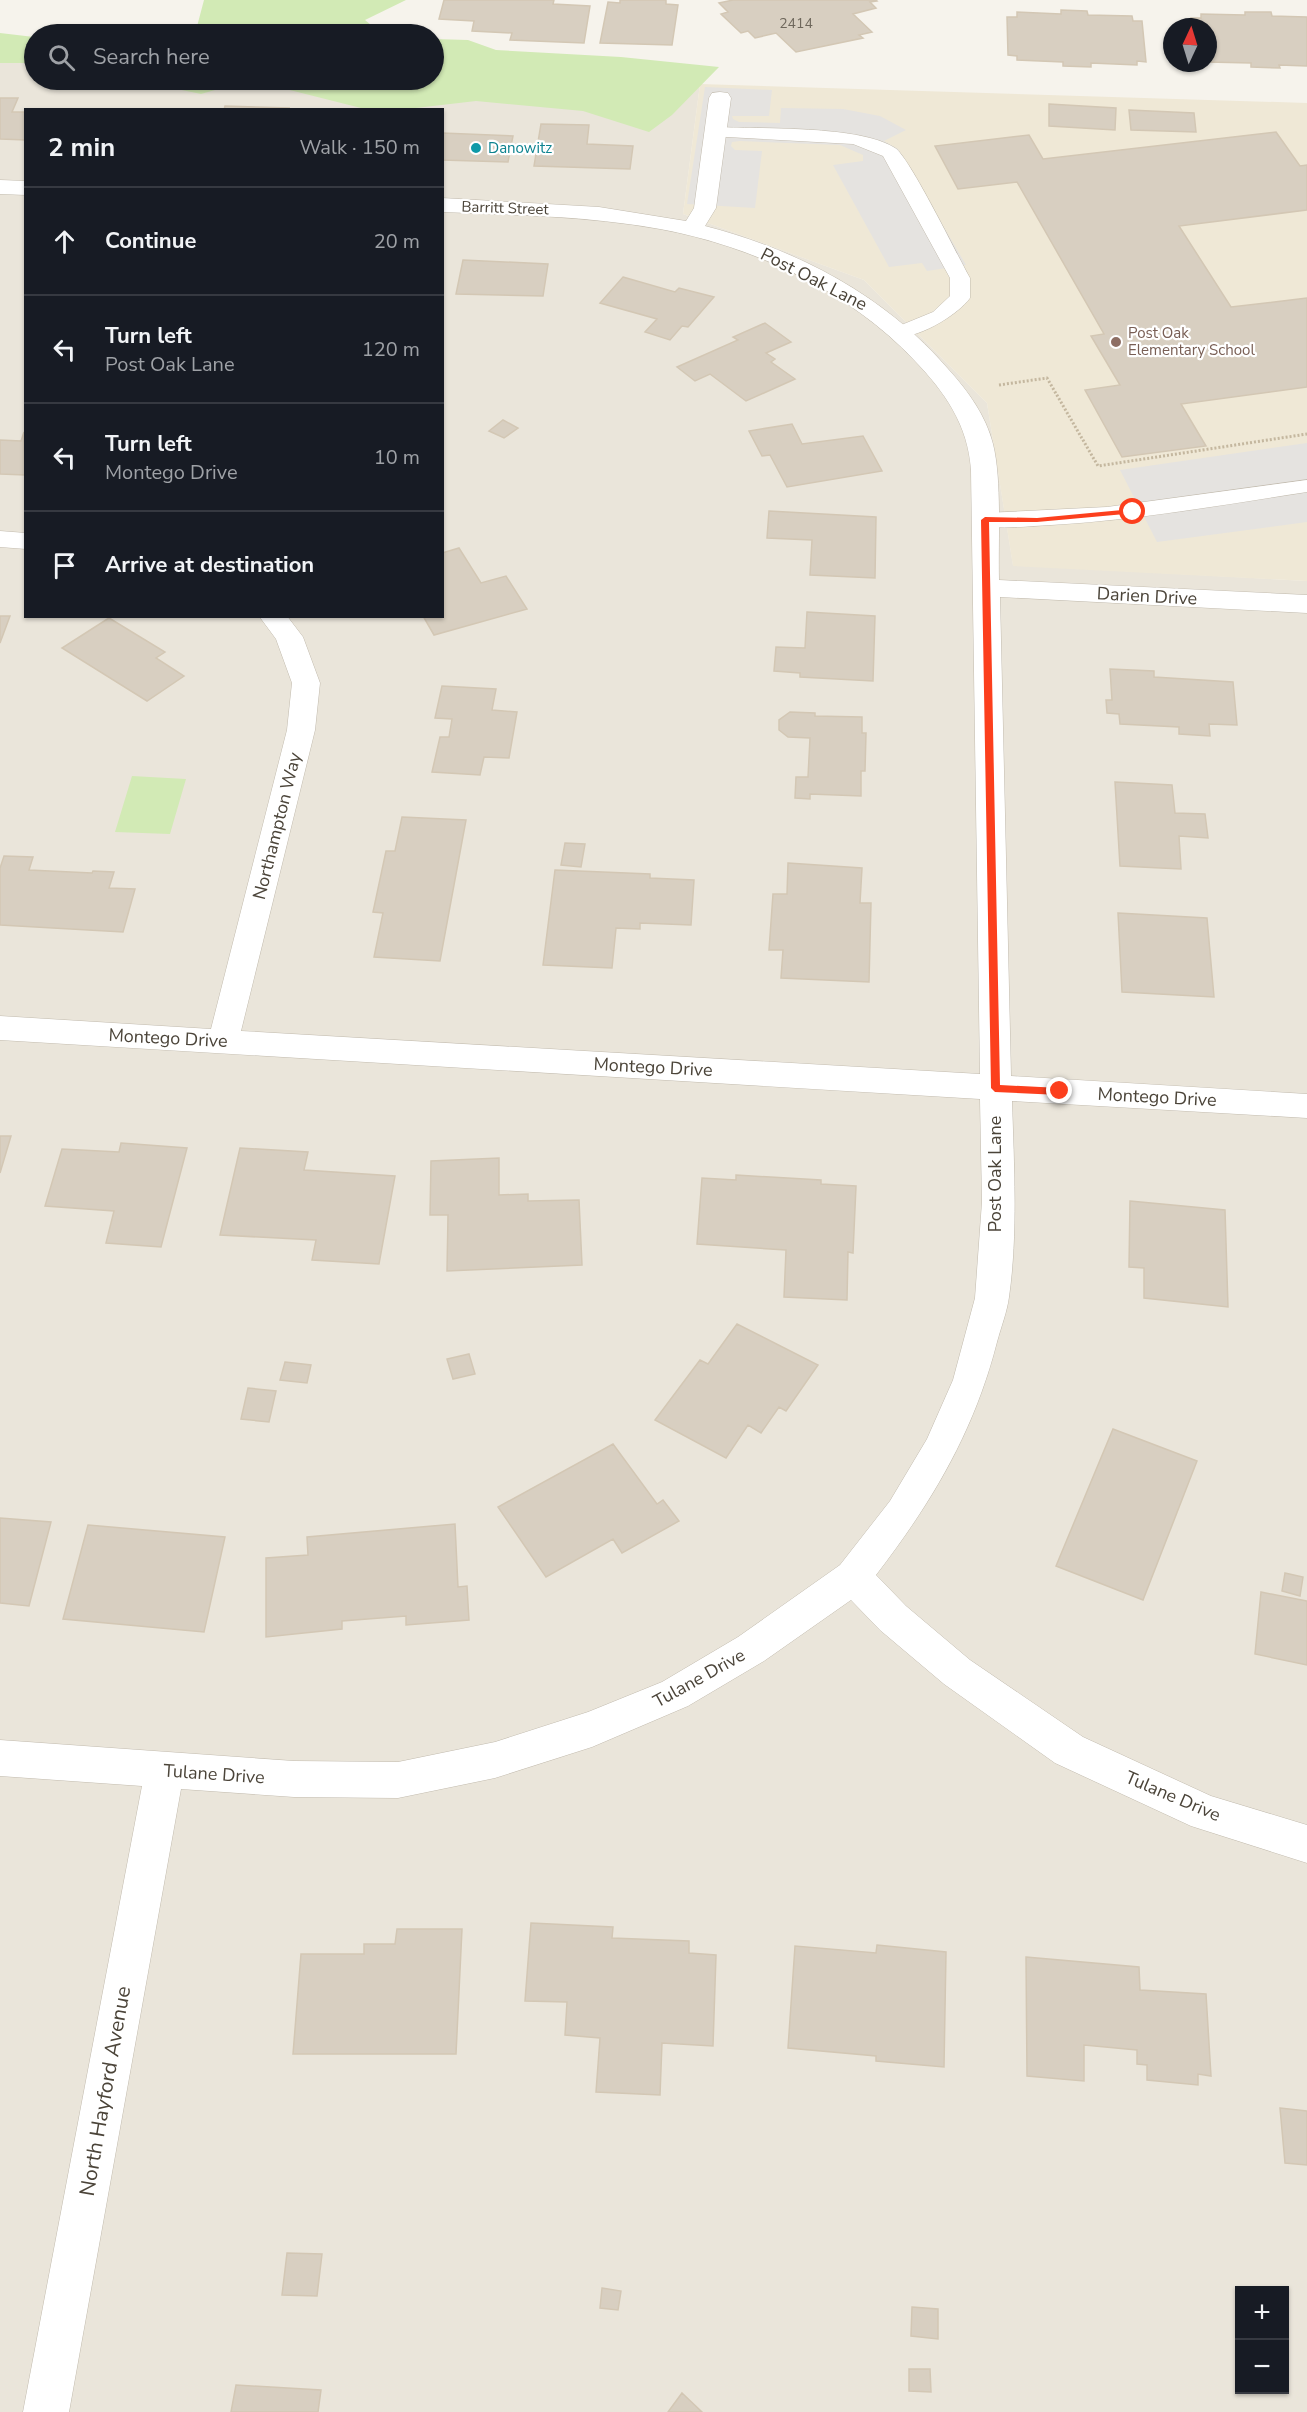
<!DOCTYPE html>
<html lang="en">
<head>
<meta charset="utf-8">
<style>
  :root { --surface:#171b24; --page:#20242c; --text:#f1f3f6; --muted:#9ea1a6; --line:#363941 }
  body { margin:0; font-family:"Nunito Sans",sans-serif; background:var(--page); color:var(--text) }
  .controls { position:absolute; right:18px; bottom:18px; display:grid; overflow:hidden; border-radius:0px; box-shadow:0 2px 4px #0004 }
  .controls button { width:54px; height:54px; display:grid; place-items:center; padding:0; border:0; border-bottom:2px solid var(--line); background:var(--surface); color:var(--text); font:30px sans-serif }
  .compass { position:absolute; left:1163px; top:18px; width:54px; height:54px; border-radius:50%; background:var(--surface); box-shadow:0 2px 4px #0004; rotate:4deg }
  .stop { position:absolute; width:18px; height:18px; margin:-14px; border:4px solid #fc3f1d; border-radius:50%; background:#fff }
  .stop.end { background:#fc3f1d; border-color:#fff; box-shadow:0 2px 6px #0008 }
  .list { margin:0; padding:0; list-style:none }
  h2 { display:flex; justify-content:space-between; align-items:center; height:78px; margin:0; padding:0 24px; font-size:26px }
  h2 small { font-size:20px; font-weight:400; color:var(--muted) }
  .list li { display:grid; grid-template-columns:39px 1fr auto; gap:18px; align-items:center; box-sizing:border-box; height:108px; padding:0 24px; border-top:2px solid var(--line) }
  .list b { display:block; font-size:22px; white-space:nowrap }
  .list p { margin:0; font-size:20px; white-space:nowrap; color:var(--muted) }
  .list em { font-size:20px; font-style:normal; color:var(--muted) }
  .icon { flex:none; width:33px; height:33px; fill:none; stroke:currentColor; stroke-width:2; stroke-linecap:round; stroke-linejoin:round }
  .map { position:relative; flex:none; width:1307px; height:2412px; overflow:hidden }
  .search { position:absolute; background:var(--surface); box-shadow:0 2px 4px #0004; left:24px; top:24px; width:420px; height:66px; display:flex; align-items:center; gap:15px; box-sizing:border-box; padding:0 21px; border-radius:33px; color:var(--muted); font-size:22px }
  .panel { position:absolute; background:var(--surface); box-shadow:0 2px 4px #0004; left:24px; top:108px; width:420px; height:510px; border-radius:0px }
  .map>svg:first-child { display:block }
  .residential { fill:#eae5da; fill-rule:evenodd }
  .education { fill:#efe8d6 }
  .green { fill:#d2eab5 }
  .parking { fill:#e5e3e0 }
  .building { fill:#d8cfc1; stroke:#d3c7b4; stroke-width:1.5 }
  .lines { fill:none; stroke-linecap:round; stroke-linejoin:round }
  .lane-casing { stroke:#c2bbae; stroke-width:1 }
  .street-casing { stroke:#c2bbae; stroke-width:1 }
  .path { stroke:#c4b79f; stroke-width:3; stroke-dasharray:2 2; stroke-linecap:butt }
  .lane { fill:#fff; fill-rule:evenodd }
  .street { fill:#fff; fill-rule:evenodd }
  .route { fill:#fc3f1d }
  .culture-dot { fill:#0f9aa8; stroke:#fff; stroke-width:2 }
  .education-dot { fill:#8d6e63; stroke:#fff; stroke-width:2 }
  .labels { text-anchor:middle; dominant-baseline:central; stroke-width:4.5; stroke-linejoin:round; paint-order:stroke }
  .far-number-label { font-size:14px; fill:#6e675b }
  .far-culture-label { font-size:15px; fill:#0d838f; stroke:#fff; text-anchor:start }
  .far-street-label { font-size:15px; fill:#4b4439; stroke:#fff }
  .far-education-label { font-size:15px; fill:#785e54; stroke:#fff; text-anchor:start }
  .street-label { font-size:18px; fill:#4b4439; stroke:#fff }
  .near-street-label { font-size:21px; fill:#4b4439; stroke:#fff }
</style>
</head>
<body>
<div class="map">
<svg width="1307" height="2412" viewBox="0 0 1307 2412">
  <rect width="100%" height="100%" fill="#f6f3ec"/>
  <!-- residential -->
  <path class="residential" d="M0,57l34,1v22h400l266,4 -17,130 181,66 123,123 26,162 294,16v1831h-1307zM26,110h416v506h-416zM1240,2290h44v100h-44z"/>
  <!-- education -->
  <path class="education" d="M700,84l607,19v478l-294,-15 -26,-163 -123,-123 -181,-66z"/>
  <!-- green -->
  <path class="green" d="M204,0h202l-41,20 17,14h-187z
    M0,33l34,4v26h-34z
    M434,39l34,1 28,10 125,7 98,10 -47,48 -23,17 -66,-21 -107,-10 -69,8h-42l-115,-29 -49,14 -67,-14h300z
    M132,776l54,3 -16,55 -55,-2z"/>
  <!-- parking -->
  <path class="parking" d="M705,87l67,3 -3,26h-37l1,3 6,3 41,1 1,-15 62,1 37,7 26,14 -22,11 14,8 68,116 -39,6 -5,-8 -33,4 -56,-102 30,-4v-6l-23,-10 -100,-4 -8,1 -1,4 4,4 27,1 -7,57 -68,-4z
    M1307,443v79l-150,20 -37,-72z"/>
  <!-- building -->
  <path class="building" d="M444,0h110l-1,4 37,2 -6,37 -74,-3 2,-7 -40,-2 2,-10 -35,-2z
    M620,0h46v4l12,1 -6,40 -72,-2 8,-41 12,1z
    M733,0h143l1,1 -7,1 6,6 -23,6 19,18 -13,3 4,3 -67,14 -20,-19 -21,5 -7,-7 -7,2 -20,-19 7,-2 -9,-9z
    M1061,10l26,1 1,4 44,1 1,5h9l4,41 -9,-1v4l-46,-2v4l-28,-1v-4l-46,-2v-4l-9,-1 -1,-38h10v-5l44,2z
    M1245,12h26l1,4 35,1v49l-28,-1 1,3 -29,-1v-4l-43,-1v-35h-16l-1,-9h10v-4l44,1z
    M0,98h18l-6,14h14v28l-26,-1z
    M1049,104l67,4 -1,22 -66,-4z
    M225,106l65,2 -66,2z
    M1129,110l65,3 2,19 -65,-2z
    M541,124l48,1 -2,19 46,2 -3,23 -96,-3z
    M1276,132l24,34 7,-1v45l-128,16 52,81 76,-9v89l-126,17 25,42 -84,11 -37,-67 35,-5 -29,-49 13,-2 -87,-152 -59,7 -23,-43 94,-11 14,24z
    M442,133l71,3 -5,26 -66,-2z
    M463,260l85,4 -5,32 -87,-2z
    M623,277l52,15 4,-4 35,9 -26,30 -6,-1 -12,14 -25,-8 12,-13 -57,-16z
    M765,323l26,19 -25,11 9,6 -4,3 24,17 -49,22 -36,-27 -15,7 -18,-14 61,-27 -5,-3z
    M503,420l15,8 -14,10 -15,-7z
    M792,424l10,20 61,-8 19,35 -95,16 -17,-32 -8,1 -13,-25z
    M24,432l1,43 -25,-1v-34l21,1z
    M769,511l107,6 -1,61 -65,-3 2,-35 -45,-2z
    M459,548l22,35 25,-7 21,33 -93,26 -11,-19h19v-63z
    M807,612l68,4 -2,65 -73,-4v-4l-26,-2 2,-24 29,1z
    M0,616h10l-10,27z
    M109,618l56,34 -9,6 28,18 -37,25 -85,-53z
    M1110,669l44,2v6l79,5 4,43 -28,-1 1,12 -31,-2v-7l-59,-3 -1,-10 -12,-1 -1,-13h6z
    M442,686l54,3 -4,21 25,2 -8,46 -25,-1 -4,18 -48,-3 8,-35h9l3,-18 -17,-1z
    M790,712l25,1v3l47,1v16h4l-1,38h-4v25l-51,-2v5l-15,-1 1,-21h12l2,-39 -22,-1 -9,-7v-10z
    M1115,782l57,3 3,28 30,1 3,24 -29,-2 2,33 -61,-3z
    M402,817l64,3 -26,141 -66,-4 9,-44 -10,-1 13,-61h9z
    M565,843l20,1 -4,23 -20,-2z
    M4,856l29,1 -4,13 63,3 1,-2 21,1 -5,16 26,1 -12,43 -123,-7v-57z
    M788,863l74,5 -2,35h11l-2,79 -88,-4 2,-28h-14l4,-56h14z
    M555,870l95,4v4l44,2 -3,45 -51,-2v6l-24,-1 -4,40 -69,-3z
    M1118,913l89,5 7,79 -92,-5z
    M0,1136h11l-11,37z
    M121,1143l66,5 -26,99 -55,-4 8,-32 -69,-5 17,-57 57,3z
    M240,1148l68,4 -4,18 91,6 -16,88 -67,-4 4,-20 -96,-5z
    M499,1158v37l29,-1v7l51,-1 3,65 -135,6 1,-56h-18l1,-54z
    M736,1175l85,5v4l35,2 -3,67 -5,-1 -1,48 -63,-3 2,-47 -89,-6 5,-66 34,2z
    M1130,1201l95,9 3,97 -84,-9v-30l-15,-1z
    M737,1324l81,41 -32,46 -7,-4 -18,26 -13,-8 -22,33 -71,-38 45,-60 8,4z
    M469,1354l6,20 -22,5 -6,-20z
    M285,1362l26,3 -4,18 -27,-3z
    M248,1388l28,3 -7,31 -28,-3z
    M1113,1429l84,32 -54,139 -87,-34z
    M613,1444l44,60 6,-4 16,21 -57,32 -9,-14 -67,38 -48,-70z
    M0,1518l51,4 -22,84 -29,-3z
    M455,1524l3,63 9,-1 2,34 -63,5v-9l-64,5v8l-76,8v-79l42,-3 -1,-18z
    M88,1525l137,12 -21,95 -141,-13z
    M1285,1573l18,4 -3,19 -18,-5z
    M1261,1592l46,9v64l-52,-11z
    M531,1923l82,4 -1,11 77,3v12l27,2 -3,91 -51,-3 -2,52 -64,-3 4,-54 -35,-3 2,-33 -42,-1z
    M397,1929h65l-6,125h-163l8,-100h63v-10h31z
    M877,1945l69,7 -2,115 -68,-6v-5l-88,-8 7,-102 81,7z
    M1026,1957l113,10 1,23 66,4 5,82 -13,-2v11l-51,-5v-15l-10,-1v-14l-53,-5v36l-57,-5z
    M1280,2108l27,3v54l-22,-2z
    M287,2253l35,1 -5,42 -35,-1z
    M602,2288l19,3 -3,19 -18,-2z
    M912,2307l26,2v30l-27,-3z
    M909,2369h21l1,23 -22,-1z
    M236,2385l85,5 -3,22h-87z
    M682,2393l20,19h-34z"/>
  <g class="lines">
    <defs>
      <path id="lane" d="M715,127c44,2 145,-2 180,21 14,8 63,109 75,130v20c-12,17 -55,43 -76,38l-3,-4 3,-4 39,-16 17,-16v-18l-67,-122 -30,-12 -144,-8 -3,-4 3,-4z
        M1307,480v12c-85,13 -170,28 -256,33 -23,1 -51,5 -73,0l-4,-5 4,-5 7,-2 122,-6z"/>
      <path id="street" d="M720,92l8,1 3,5 -15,110 -11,18c93,24 181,70 244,144 19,21 37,46 44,74 9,36 5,97 6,136l308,15v18l-307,-16 11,479 296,18v24l-295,-17c2,63 6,133 -3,196 -2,15 -8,30 -12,45 -23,90 -65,160 -121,233l30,31 64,54 113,77 128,59 96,29v38l-116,-37 -136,-63 -111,-79 -64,-54 -29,-30 -87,61 -76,45 -96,41 -97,31 -97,20 -104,-1 -113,-8 -112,623h-46l119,-626 -142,-10v-36l294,21 104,1 97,-20 93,-30 74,-30 76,-45 102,-72 50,-64 37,-62 26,-59 22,-82 7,-96 -2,-103 -980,-59v-24l211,13 76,-299 5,-47 -16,-44 -17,-23h28l16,21 17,46 -5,47 -74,301 739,43 -9,-604c-3,-45 -26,-78 -57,-110 -65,-69 -161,-114 -254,-131 -72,-13 -145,-14 -218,-17v-14l157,9 87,14 8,-13 15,-110 3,-5z
        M0,180l26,1v14l-26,-1z
        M0,531l26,2v16l-26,-2z"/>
    </defs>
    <!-- lane casing -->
    <use href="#lane" class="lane-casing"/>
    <!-- street casing -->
    <use href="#street" class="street-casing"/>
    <!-- path -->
    <path class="path" d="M999,385l48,-7 51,88 209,-32"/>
    <!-- lane -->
    <use href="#lane" class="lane"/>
    <!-- street -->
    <use href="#street" class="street"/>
  </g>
  <!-- route -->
  <path class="route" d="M1133,509l3,1v3l-99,9h-48l11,563 60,3 5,3 -5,4 -65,-3 -4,-4 -10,-568 4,-3 52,1z"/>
  <!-- markers -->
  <circle class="culture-dot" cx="476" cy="148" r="6"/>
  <circle class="education-dot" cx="1116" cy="342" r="6"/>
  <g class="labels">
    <!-- far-number labels -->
    <g class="far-number-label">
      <text x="796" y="23">2414</text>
    </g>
    <!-- far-culture labels -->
    <g class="far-culture-label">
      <text x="488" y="148">Danowitz</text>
    </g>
    <!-- far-street labels -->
    <g class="far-street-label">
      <text transform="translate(505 208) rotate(2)">Barritt Street</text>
    </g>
    <!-- far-education labels -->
    <g class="far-education-label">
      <text x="1128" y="333">Post Oak<tspan x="1128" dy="17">Elementary School</tspan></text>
    </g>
    <!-- street labels -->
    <g class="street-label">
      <text transform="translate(814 279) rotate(27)">Post Oak Lane</text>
      <text transform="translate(1147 596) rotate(3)">Darien Drive</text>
      <text transform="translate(277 826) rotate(-76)">Northampton Way</text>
      <text transform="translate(168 1038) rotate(3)">Montego Drive</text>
      <text transform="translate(653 1067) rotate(3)">Montego Drive</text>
      <text transform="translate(1157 1097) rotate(3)">Montego Drive</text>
      <text transform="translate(995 1174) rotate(-90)">Post Oak Lane</text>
      <text transform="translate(699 1678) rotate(-29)">Tulane Drive</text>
      <text transform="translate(214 1774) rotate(4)">Tulane Drive</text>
      <text transform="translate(1173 1796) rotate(23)">Tulane Drive</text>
    </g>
    <!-- near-street labels -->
    <g class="near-street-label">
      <text transform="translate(105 2091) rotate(-80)">North Hayford Avenue</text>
    </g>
  </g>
</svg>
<div class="controls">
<button>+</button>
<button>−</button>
</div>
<svg class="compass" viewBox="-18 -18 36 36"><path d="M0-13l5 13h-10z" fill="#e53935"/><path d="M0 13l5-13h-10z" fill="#9ea1a6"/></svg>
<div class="stop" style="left:1133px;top:512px"></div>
<div class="stop end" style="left:1060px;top:1091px"></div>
<div class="search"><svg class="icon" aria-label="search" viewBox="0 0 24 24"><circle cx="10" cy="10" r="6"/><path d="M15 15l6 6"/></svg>Search here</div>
<section class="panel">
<h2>2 min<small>Walk · 150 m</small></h2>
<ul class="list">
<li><svg class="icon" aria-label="ahead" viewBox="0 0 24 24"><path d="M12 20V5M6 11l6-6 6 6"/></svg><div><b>Continue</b></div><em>20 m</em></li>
<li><svg class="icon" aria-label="left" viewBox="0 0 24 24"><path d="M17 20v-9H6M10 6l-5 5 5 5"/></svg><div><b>Turn left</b><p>Post Oak Lane</p></div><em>120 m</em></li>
<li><svg class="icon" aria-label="left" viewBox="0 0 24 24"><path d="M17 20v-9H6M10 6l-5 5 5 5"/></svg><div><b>Turn left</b><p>Montego Drive</p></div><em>10 m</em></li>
<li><svg class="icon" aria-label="arrive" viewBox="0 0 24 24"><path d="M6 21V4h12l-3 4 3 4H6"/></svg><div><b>Arrive at destination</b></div></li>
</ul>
</section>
</div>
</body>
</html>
